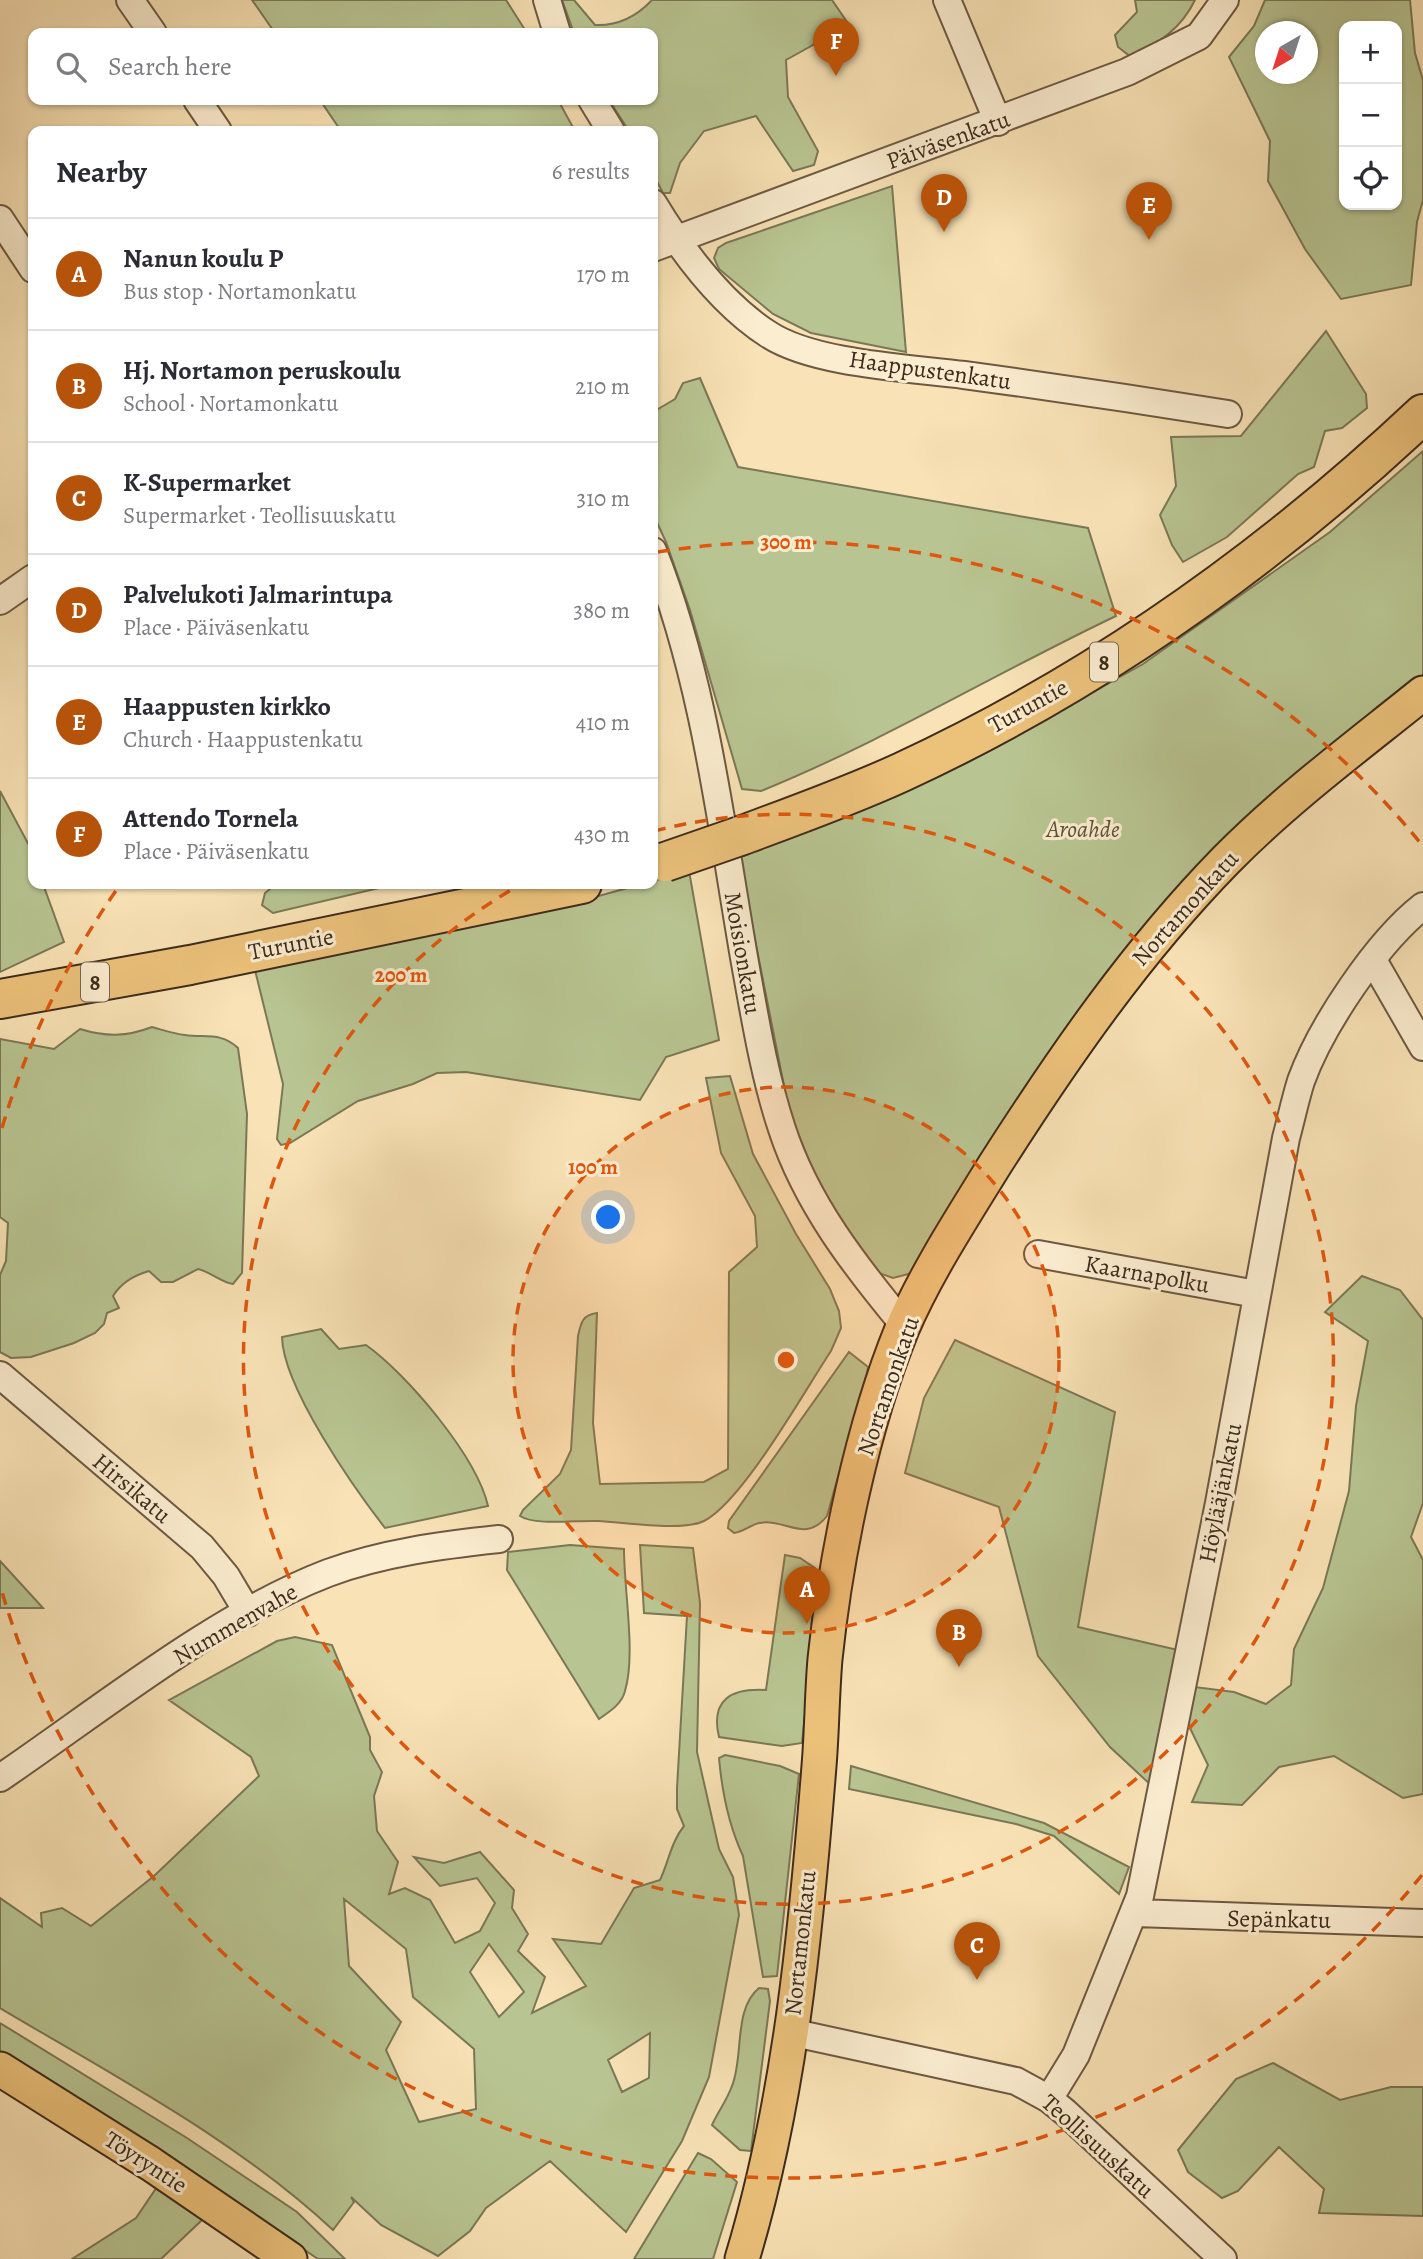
<!DOCTYPE html>
<html lang="en">
<head>
<meta charset="utf-8">
<style>
  :root { --surface:#fff; --page:#f2f2f3; --text:#2b2b33; --muted:#7c7c81; --line:#e1e1e2; --accent:#b45309 }
  body { margin:0; font-family:Alegreya,serif; background:var(--page); color:var(--text) }
  .controls { position:absolute; right:21px; top:21px; display:grid; overflow:hidden; border-radius:14px; box-shadow:0 2px 5px #0004 }
  .controls button { width:63px; height:63px; display:grid; place-items:center; padding:0; border:0; border-bottom:2px solid var(--line); background:var(--surface); color:var(--text); font:35px sans-serif }
  .compass { position:absolute; left:1255px; top:21px; width:63px; height:63px; border-radius:50%; background:var(--surface); box-shadow:0 2px 5px #0004; rotate:219deg }
  .you { position:absolute; left:609px; top:1218px; width:24px; height:24px; margin:-18px; border:5px solid #fff; border-radius:50%; background:#1a73e8; box-shadow:0 0 0 10px #1a73e833 }
  .badge { display:grid; place-items:center; width:46px; height:46px; border-radius:50%; background:var(--accent); color:#fff; font-size:23px; font-weight:700 }
  .pin { position:absolute; translate:-50% -58px; filter:drop-shadow(0 2px 4px #0008) }
  .pin::after { content:''; position:absolute; top:37px; width:24px; height:21px; background:inherit; clip-path:polygon(0 0,100% 0,50% 100%) }
  .list { margin:0; padding:0; list-style:none }
  h2 { display:flex; justify-content:space-between; align-items:center; height:91px; margin:0; padding:0 28px; font-size:30px }
  h2 small { font-size:23px; font-weight:400; color:var(--muted) }
  .list li { display:grid; grid-template-columns:46px 1fr auto; gap:21px; align-items:center; box-sizing:border-box; height:112px; padding:0 28px; border-top:2px solid var(--line) }
  .list b { display:block; font-size:26px; white-space:nowrap }
  .list p { margin:0; font-size:23px; white-space:nowrap; color:var(--muted) }
  .list em { font-size:23px; font-style:normal; color:var(--muted) }
  .icon { flex:none; width:38px; height:38px; fill:none; stroke:currentColor; stroke-width:2; stroke-linecap:round; stroke-linejoin:round }
  .map { position:relative; flex:none; width:1423px; height:2259px; overflow:hidden }
  .search { position:absolute; background:var(--surface); box-shadow:0 2px 5px #0004; left:28px; top:28px; width:630px; height:77px; display:flex; align-items:center; gap:18px; box-sizing:border-box; padding:0 24px; border-radius:14px; color:var(--muted); font-size:26px }
  .panel { position:absolute; background:var(--surface); box-shadow:0 2px 5px #0004; left:28px; top:126px; width:630px; height:763px; border-radius:14px }
  .map>svg:first-child { display:block }
  .green { fill:#b8c592; stroke:#7b7857; stroke-width:2; fill-rule:evenodd }
  .lines { fill:none; stroke-linecap:round; stroke-linejoin:round }
  .minor-casing { stroke:#6d5942; stroke-width:30 }
  .major-casing { stroke:#3e2b1c; stroke-width:37 }
  .highway-casing { stroke:#3e2b1c; stroke-width:42 }
  .minor { stroke:#fbedd0; stroke-width:26 }
  .major { stroke:#ecc27b; stroke-width:33 }
  .highway { stroke:#ecc27b; stroke-width:38 }
  .highway-bridge-casing { stroke:#3e2b1c; stroke-width:42; stroke-linecap:butt }
  .highway-bridge { stroke:#ecc27b; stroke-width:38 }
  .ring { fill:none; stroke:#e0570d; stroke-width:3.5; stroke-dasharray:12 9 }
  .labels { text-anchor:middle; dominant-baseline:central; stroke-width:6; stroke-linejoin:round; paint-order:stroke }
  .shield { fill:#fbedd0; stroke:#776552; stroke-width:2 }
  .shield-label { font-size:23px; font-weight:bold; fill:#3e2b1c }
  .street-label { font-size:24px; fill:#3e2b1c; stroke:#fbedd0 }
  .park-label { font-size:24px; font-style:italic; fill:#5c523a; stroke:#fbedd0 }
  .centre { fill:#e0570d; stroke:#fbedd0; stroke-width:3.5 }
  .ring-label { font-size:21px; text-anchor:middle; font-weight:bold; fill:#e0570d; stroke:#fbedd0; stroke-width:6; stroke-linejoin:round; paint-order:stroke }
</style>
</head>
<body>
<div class="map">
<svg width="1423" height="2259" viewBox="0 0 1423 2259">
  <rect width="100%" height="100%" fill="#f9e3b6"/>
  <filter id="stains"><feTurbulence type="fractalNoise" baseFrequency=".00286" numOctaves="4"/><feColorMatrix values="0 0 0 0 .2 0 0 0 0 .09 0 0 0 0 .02 0 0 0 .5 -.17"/></filter>
  <radialGradient id="worn" r=".72"><stop offset=".6" stop-color="#630" stop-opacity="0"/><stop offset="1" stop-color="#630" stop-opacity=".3"/></radialGradient>
  <!-- green -->
  <path class="green" d="M252,0h254l21,33h-252z
    M562,0h12l21,25c23,1 41,-8 57,-25h180l17,25 -63,35 2,37 30,54 -4,14 -21,6 -37,-55 -52,15 -24,32 -10,30h-7l-10,-19v-43h-24l-20,-31h44v-67h-79z
    M1135,0h60c-14,29 -36,43 -64,57l-13,-10 -3,-12 22,-23z
    M1265,0h145l5,53 8,27v120l-6,22 -6,63 -70,14 -36,-50 -37,-68 2,-40 -41,-84 25,-31zM1344,26h53v179h-53zM1266,32h42v42h-42z
    M320,100h238l17,31h-234z
    M892,186l14,166 -95,-19 -38,-19 -54,-45 -5,-11 4,-10 8,-5z
    M1326,331l40,63 1,14 -25,20 -17,3 -11,36 -16,7 -71,63 -44,25 -11,-17 -12,-30 16,-29 -5,-49 70,-1z
    M700,378l38,89 350,61 28,88c-120,57 -232,125 -355,175l-19,-2 -52,-179 -24,-68 -13,-28v-102l22,-13 8,-16z
    M1423,451v224l-144,116 -363,481 -23,6 -17,-6 -26,-30 -30,-54 -31,-77 -51,-257 124,-44 104,-47 177,-99 187,-132z
    M0,791l31,58 2,35h10l21,58 -64,30z
    M689,871l30,169 -53,17 -26,43 -174,-28 -29,1 -24,11 -55,17 -68,42 -9,2 -4,-6 6,-55 -29,-118 272,-50z
    M276,884h120l-123,29 -11,-8 3,-12z
    M152,1027c11,3 22,7 33,8 21,3 36,-3 53,13l9,66 -5,159 -9,11c-13,-2 -22,-12 -35,-15l-25,13h-12l-12,-11c-14,4 -28,12 -36,25l6,12 -12,5 -3,11 -9,9 -21,10 -43,14 -20,1 -11,-6v-77l6,-14 2,-38 -8,-6v-178l54,10 26,-20c26,8 46,8 72,-2z
    M730,1076l23,78 43,80 34,55 9,22 2,17 -10,23c-26,39 -88,150 -127,170 -22,11 -80,1 -106,0 -21,-1 -63,5 -78,-5l3,-6 37,-36 11,-24 7,-114c3,-13 4,-21 19,-23l-4,110 7,61 104,-2 24,-13 1,-197 28,-25 -2,-31 -34,-63 -15,-75z
    M1362,1276l38,14 23,30v183l-12,34 12,23v234l-20,4 -69,-42 -55,11 -37,38 -50,-3 16,-37 -20,-41 7,-37 39,5 32,12 25,-19 3,-36 29,-61 26,-97 7,-85 12,-65 -43,-29z
    M321,1329l18,20 27,-4c41,29 111,112 122,161l-103,22c-31,-40 -102,-141 -103,-191z
    M955,1340l160,72 -37,215 100,23 -25,137 -43,-40 -72,-91 -39,-149 -94,-34 19,-75z
    M849,1352l19,15 -1,6 -40,143c-22,28 -41,2 -68,7 -9,2 -15,9 -25,10l-6,-5 1,-7z
    M570,1545l54,4c0,42 12,105 1,142 -3,13 -16,21 -26,28l-92,-149 1,-18z
    M640,1545l53,3 7,55 -3,149 22,97 14,28 6,38 -30,162 -27,64 -56,91 -76,-71 -64,47 -16,23 -32,25 -57,-31 -30,-28 3,5 -21,28c-98,-91 -219,-154 -333,-222v-110l42,29 -1,-14 21,-5 29,18 63,-50 105,-100 -8,-19 -82,-57 108,-59 18,-4 37,8 38,92v13l12,22 -8,24 3,35 21,31 -9,32 16,-6 25,12 25,43 25,-12 15,-28 -18,-25 -37,8 -26,-29 30,6 36,-11 34,38 -2,18 16,26 -10,17 27,26 -13,36 54,-27 -33,-47 48,5 33,-56 26,-8c9,-19 11,-38 24,-54l-7,-17v-21l10,-172 -43,-3zM344,1899l62,50 7,48 61,52 2,60 -57,13 -33,-72 15,-28 -52,-56zM489,1944l35,48 -25,25 -29,-45zM650,2033l-1,45 -27,14 -14,-32z
    M785,1555l15,3 15,10 3,20 -16,155 -20,3 -63,-9c-9,-38 13,-49 47,-47z
    M0,1561l43,47h-43z
    M725,1755l55,11 19,8 -22,202 -14,1 -20,-121c-15,-32 -21,-64 -24,-98z
    M851,1766l193,57 85,44 -10,27 -65,-58 -38,-12 -167,-35z
    M759,1988l9,1 2,12 -19,150 -11,-1 -28,-25c6,-13 15,-25 20,-39 12,-29 1,-77 27,-98z
    M0,2023l187,115 110,74 48,47h-27l-175,-120 -143,-88z
    M1273,2063l67,37 51,-13h32v129l-104,-3 5,-24 -45,-42 -41,44 -16,7 -34,-26 -10,-22 58,-71z
    M698,2153l13,6 26,23 -24,77h-79z
    M157,2187l46,32 -42,40h-89l64,-41z"/>
  <g class="lines">
    <defs>
      <path id="minor" d="M130,0l23,33
        M547,0l10,33
        M947,0l51,122
        M197,100l21,31
        M592,100l19,31
        M653,203c29,48 67,100 115,131 45,30 142,34 196,41 88,12 176,25 264,39
        M0,219l33,50
        M653,248l474,-176 72,-36 26,-36
        M653,551c52,131 68,274 92,412 10,55 19,112 37,166 24,74 73,137 122,196
        M0,601l33,-23
        M1373,960l50,87
        M1038,1254l218,40
        M0,1375l202,172 24,29 22,37
        M0,1778c100,-68 216,-162 328,-205 54,-20 114,-28 171,-34
        M1136,1913l287,10
        M790,2032l226,49 33,18 16,13 158,147
        M1049,2099l27,-44 64,-159 79,-393 67,-365c5,-18 9,-38 15,-57 20,-55 76,-139 122,-175"/>
      <path id="major" d="M0,2069l151,95 139,95
        M742,2259c48,-159 64,-328 77,-493 3,-36 3,-72 6,-107 11,-105 37,-232 77,-330 24,-56 60,-111 92,-163 69,-108 142,-214 232,-306 60,-61 130,-113 197,-167"/>
      <path id="highway" d="M740,836c54,-20 110,-40 162,-64 192,-89 368,-214 521,-358
        M0,999l190,-34 392,-81"/>
    </defs>
    <!-- minor casing -->
    <use href="#minor" class="minor-casing"/>
    <!-- major casing -->
    <use href="#major" class="major-casing"/>
    <!-- highway casing -->
    <use href="#highway" class="highway-casing"/>
    <!-- minor -->
    <use href="#minor" class="minor"/>
    <!-- major -->
    <use href="#major" class="major"/>
    <!-- highway -->
    <use href="#highway" class="highway"/>
    <defs>
      <path id="highway-bridge" d="M665,862l75,-26"/>
    </defs>
    <!-- highway-bridge casing -->
    <use href="#highway-bridge" class="highway-bridge-casing"/>
    <!-- highway-bridge -->
    <use href="#highway-bridge" class="highway-bridge"/>
  </g>
  <!-- distance rings -->
  <circle cx="786" cy="1360" r="273" fill="#e0570d" fill-opacity=".12"/>
  <g class="ring">
    <circle cx="786" cy="1360" r="273"/>
    <path d="M654 831A545 545 0 1 1 518 886"/>
    <path d="M1422 1875A818 818 0 0 1 2 1592M2 1128A818 818 0 0 1 120 885M658 552A818 818 0 0 1 1422 845"/>
  </g>
  <g class="labels">
    <!-- shield labels -->
    <g class="shield">
      <rect x="1090" y="642.5" width="28" height="39" rx="5"/>
      <rect x="81" y="962.5" width="28" height="39" rx="5"/>
    </g>
    <g class="shield-label">
      <text x="1104" y="662">8</text>
      <text x="95" y="982">8</text>
    </g>
    <!-- street labels -->
    <g class="street-label">
      <text transform="translate(948 140) rotate(-20)">Päiväsenkatu</text>
      <text transform="translate(930 370) rotate(8)">Haappustenkatu</text>
      <text transform="translate(1028 706) rotate(-29)">Turuntie</text>
      <text transform="translate(1185 908) rotate(-48)">Nortamonkatu</text>
      <text transform="translate(291 944) rotate(-11)">Turuntie</text>
      <text transform="translate(743 953) rotate(80)">Moisionkatu</text>
      <text transform="translate(1147 1274) rotate(10)">Kaarnapolku</text>
      <text transform="translate(888 1386) rotate(-71)">Nortamonkatu</text>
      <text transform="translate(132 1488) rotate(40)">Hirsikatu</text>
      <text transform="translate(1220 1493) rotate(-79)">Höylääjänkatu</text>
      <text transform="translate(235 1624) rotate(-30)">Nummenvahe</text>
      <text transform="translate(1279 1919) rotate(1)">Sepänkatu</text>
      <text transform="translate(800 1943) rotate(-84)">Nortamonkatu</text>
      <text transform="translate(1098 2146) rotate(42)">Teollisuuskatu</text>
      <text transform="translate(146 2162) rotate(33)">Töyryntie</text>
    </g>
    <!-- park labels -->
    <g class="park-label">
      <text x="1083" y="829">Aroahde</text>
    </g>
  </g>
  <circle cx="786" cy="1360" r="10" class="centre"/>
  <g class="ring-label">
    <text x="786" y="549">300 m</text>
    <text x="401" y="982">200 m</text>
    <text x="593" y="1174">100 m</text>
  </g>
  <rect width="100%" height="100%" filter="url(#stains)"/>
  <rect width="100%" height="100%" fill="url(#worn)"/>
</svg>
<div class="controls">
<button>+</button>
<button>−</button>
<button><svg class="icon" aria-label="locate" viewBox="0 0 24 24"><circle cx="12" cy="12" r="6"/><path d="M12 2v4M12 18v4M2 12h4M18 12h4"/></svg></button>
</div>
<svg class="compass" viewBox="-18 -18 36 36"><path d="M0-13l5 13h-10z" fill="#e53935"/><path d="M0 13l5-13h-10z" fill="#7c7c81"/></svg>
<div class="you"></div>
<div class="pin badge" style="left:807px;top:1624px">A</div>
<div class="pin badge" style="left:959px;top:1667px">B</div>
<div class="pin badge" style="left:977px;top:1980px">C</div>
<div class="pin badge" style="left:944px;top:232px">D</div>
<div class="pin badge" style="left:1149px;top:240px">E</div>
<div class="pin badge" style="left:836px;top:76px">F</div>
<div class="search"><svg class="icon" aria-label="search" viewBox="0 0 24 24"><circle cx="10" cy="10" r="6"/><path d="M15 15l6 6"/></svg>Search here</div>
<section class="panel">
<h2>Nearby<small>6 results</small></h2>
<ul class="list">
<li><span class="badge">A</span><div><b>Nanun koulu P</b><p>Bus stop · Nortamonkatu</p></div><em>170 m</em></li>
<li><span class="badge">B</span><div><b>Hj. Nortamon peruskoulu</b><p>School · Nortamonkatu</p></div><em>210 m</em></li>
<li><span class="badge">C</span><div><b>K-Supermarket</b><p>Supermarket · Teollisuuskatu</p></div><em>310 m</em></li>
<li><span class="badge">D</span><div><b>Palvelukoti Jalmarintupa</b><p>Place · Päiväsenkatu</p></div><em>380 m</em></li>
<li><span class="badge">E</span><div><b>Haappusten kirkko</b><p>Church · Haappustenkatu</p></div><em>410 m</em></li>
<li><span class="badge">F</span><div><b>Attendo Tornela</b><p>Place · Päiväsenkatu</p></div><em>430 m</em></li>
</ul>
</section>
</div>
</body>
</html>
